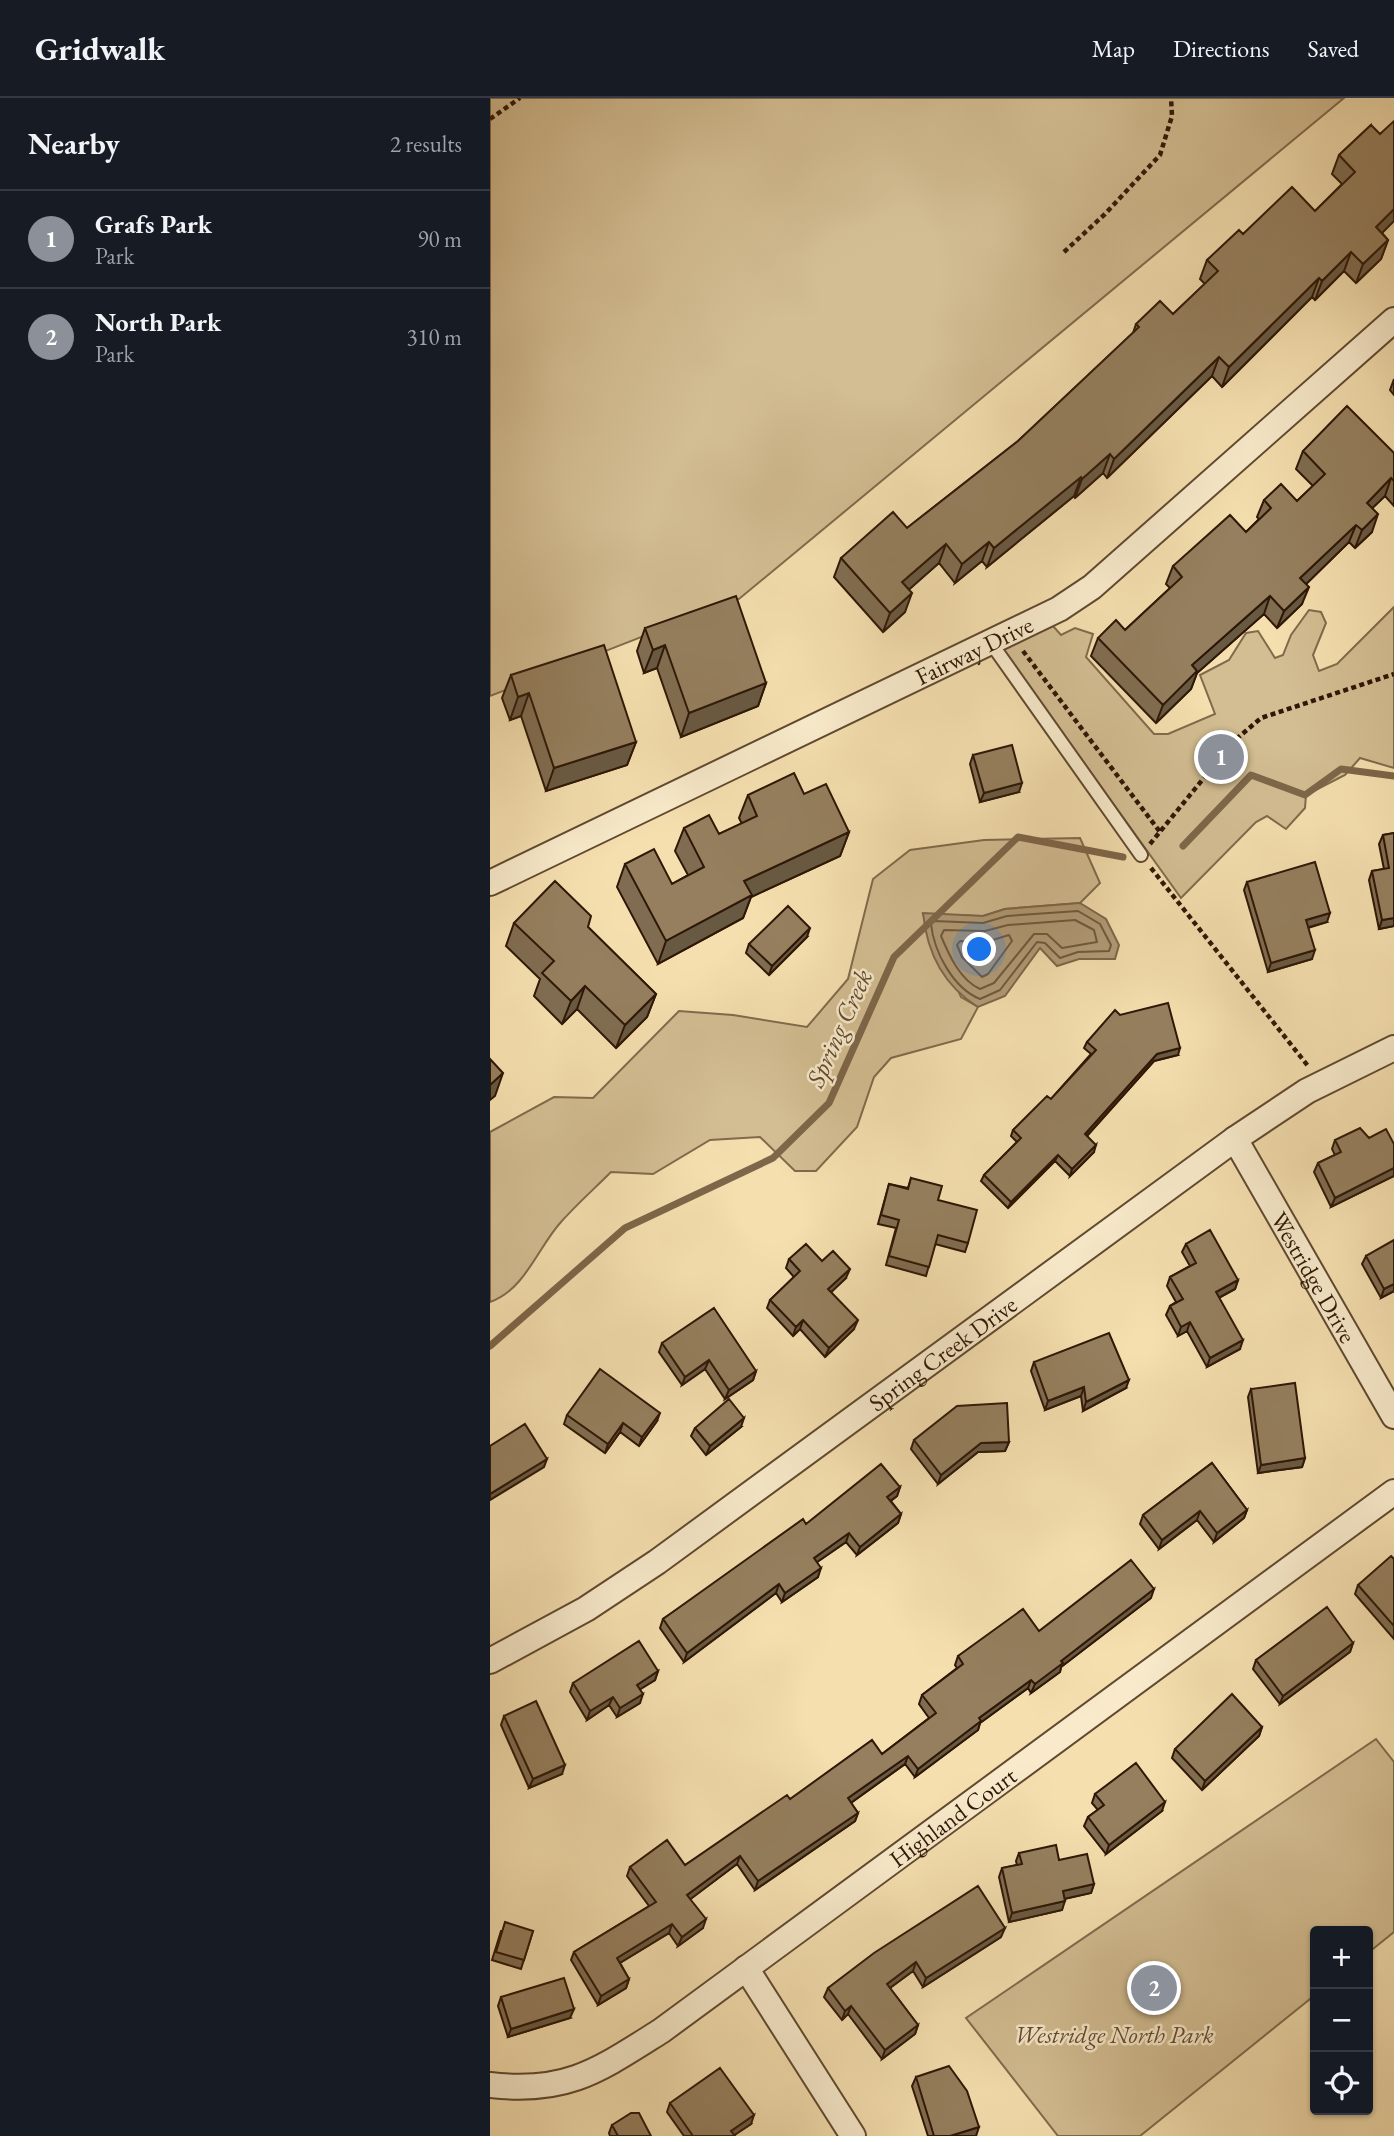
<!DOCTYPE html>
<html lang="en">
<head>
<meta charset="utf-8">
<style>
  :root { --surface:#171b24; --page:#20242c; --text:#f1f3f6; --muted:#9ea1a6; --line:#363941; --accent:#8c9099 }
  body { margin:0; font-family:"EB Garamond",serif; background:var(--page); color:var(--text) }
  .controls { position:absolute; right:21px; bottom:21px; display:grid; overflow:hidden; border-radius:7px; box-shadow:0 2px 5px #0004 }
  .controls button { width:63px; height:63px; display:grid; place-items:center; padding:0; border:0; border-bottom:2px solid var(--line); background:var(--surface); color:var(--text); font:35px sans-serif }
  .you { position:absolute; left:490px; top:852px; width:24px; height:24px; margin:-18px; border:5px solid #fff; border-radius:50%; background:#1a73e8; box-shadow:0 0 0 10px #1a73e833 }
  .badge { display:grid; place-items:center; width:46px; height:46px; border-radius:50%; background:var(--accent); color:#fff; font-size:23px; font-weight:700 }
  .pin { position:absolute; translate:-50% -50%; border:4px solid #fff; box-shadow:0 2px 7px #0006 }
  .list { margin:0; padding:0; list-style:none }
  h2 { display:flex; justify-content:space-between; align-items:center; height:91px; margin:0; padding:0 28px; font-size:30px }
  h2 small { font-size:23px; font-weight:400; color:var(--muted) }
  .list li { display:grid; grid-template-columns:46px 1fr auto; gap:21px; align-items:center; box-sizing:border-box; height:98px; padding:0 28px; border-top:2px solid var(--line) }
  .list b { display:block; font-size:26px; white-space:nowrap }
  .list p { margin:0; font-size:23px; white-space:nowrap; color:var(--muted) }
  .list em { font-size:23px; font-style:normal; color:var(--muted) }
  .icon { flex:none; width:38px; height:38px; fill:none; stroke:currentColor; stroke-width:2; stroke-linecap:round; stroke-linejoin:round }
  .map { position:relative; flex:none; width:904px; height:2038px; overflow:hidden }
  header { display:flex; align-items:center; gap:42px; box-sizing:border-box; height:98px; padding:0 35px; background:var(--surface); border-bottom:2px solid var(--line) }
  header strong { font-size:33px }
  nav { display:flex; gap:38px; margin-inline-start:auto; font-size:24px }
  main { display:flex }
  aside { flex:1; background:var(--surface) }
  .map>svg:first-child { display:block }
  .green { fill:#d3bd92; stroke:#806a4c; stroke-width:2 }
  .water { fill:#b19b76; stroke:#7d6649; stroke-width:2 }
  .lines { fill:none; stroke-linecap:round; stroke-linejoin:round }
  .shore { stroke:#70593e; stroke-width:2 }
  .stream { stroke:#7d6649; stroke-width:7 }
  .lane-casing { stroke:#604930; stroke-width:16 }
  .street-casing { stroke:#604930; stroke-width:28 }
  .path { stroke:#2e1706; stroke-width:4.5; stroke-dasharray:5 3.5; stroke-linecap:butt }
  .lane { stroke:#f8eacb; stroke-width:12 }
  .street { stroke:#f8eacb; stroke-width:24 }
  .wall { fill:#806d51; stroke:#2e1706; stroke-width:2 }
  .shaded-wall { fill:#685942; stroke:#2e1706; stroke-width:2 }
  .building { fill:#957f5e; stroke:#2e1706; stroke-width:2 }
  .labels { text-anchor:middle; dominant-baseline:central; stroke-width:5; stroke-linejoin:round; paint-order:stroke }
  .street-label { font-size:24px; fill:#2e1706; stroke:#f8eacb }
  .park-label { font-size:24px; font-style:italic; fill:#604930; stroke:#f8eacb }
  .water-label { font-size:26px; font-style:italic; fill:#624c33; stroke:#f8eacb }
</style>
</head>
<body>
<header>
<strong>Gridwalk</strong>
<nav><a>Map</a><a>Directions</a><a>Saved</a></nav>
</header>
<main>
<aside>
<h2>Nearby<small>2 results</small></h2>
<ul class="list">
<li><span class="badge">1</span><div><b>Grafs Park</b><p>Park</p></div><em>90 m</em></li>
<li><span class="badge">2</span><div><b>North Park</b><p>Park</p></div><em>310 m</em></li>
</ul>
</aside>
<div class="map">
<svg width="904" height="2038" viewBox="0 0 904 2038">
  <rect width="100%" height="100%" fill="#f5dfaf"/>
  <filter id="stains"><feTurbulence type="fractalNoise" baseFrequency=".00286" numOctaves="4"/><feColorMatrix values="0 0 0 0 .2 0 0 0 0 .09 0 0 0 0 .02 0 0 0 .5 -.17"/></filter>
  <radialGradient id="worn" r=".72"><stop offset=".6" stop-color="#630" stop-opacity="0"/><stop offset="1" stop-color="#630" stop-opacity=".3"/></radialGradient>
  <!-- green -->
  <path class="green" d="M0,0h854l-605,501 -249,97z
    M904,509v161l-34,-10 -15,17 -39,20 -1,13 -19,21 -19,-13 -11,6 -75,76 -179,-249 51,-23 8,9 14,-7 18,6 -7,23 68,77h14l47,-20 -15,-39 29,-15 17,-27 12,-2 17,27 8,-3 8,-20 18,-25 12,2 5,11 -13,32 6,16 18,-7z
    M590,740l20,45 -20,20 -75,6 -22,7 -60,-2 38,83 17,10 -17,32 -70,19 -17,19 -17,50 -41,44h-21l-35,-34 -50,3 -57,34 -42,-2c-17,17 -35,33 -50,50 -23,25 -36,68 -71,80v-170l64,-35 39,1 86,-87 54,4 74,12 41,-48 25,-100 37,-29 74,-10z
    M886,1641l18,23v170l-26,21v-22h-53v64l-175,141h-82l-92,-118z"/>
  <!-- water -->
  <path class="water" d="M590,805l26,16 13,26 -4,14h-36l-22,7 -17,-18 -35,48 -27,11c-34,-21 -51,-54 -55,-94l60,3 22,-7z"/>
  <g class="lines">
    <!-- shore -->
    <path class="shore" d="M588,813l22,13 11,21 -2,6 -31,1 -18,6 -15,-15 -8,-1 -37,48 -20,9c-27,-11 -46,-47 -49,-75l3,-3 49,2 24,-7z
      M585,822l19,10 3,12 -35,6 -15,-14h-13l-40,49 -14,6c-20,-9 -31,-34 -39,-53l3,-6 41,1 23,-6z
      M519,837l3,6 -24,33 -6,3 -20,-20 -5,-12 3,-4 26,1z"/>
    <!-- stream -->
    <path class="stream" d="M693,748l68,-71 54,20 36,-26 53,7
      M0,1248l135,-118 148,-70 56,-55 65,-146 124,-120 105,20"/>
    <defs>
      <path id="lane" d="M501,545l150,212"/>
      <g id="street">
        <path id="s1" d="M0,785l569,-274 33,-22 302,-267"/>
        <path id="s2" d="M745,1041l159,277"/>
        <path id="s3" d="M0,1563l96,-52 71,-47 578,-423 72,-48 87,-43"/>
        <path d="M256,1870l107,168"/>
        <path id="s4" d="M0,1987c77,9 109,-15 171,-54l733,-539"/>
      </g>
    </defs>
    <!-- lane casing -->
    <use href="#lane" class="lane-casing"/>
    <!-- street casing -->
    <use href="#street" class="street-casing"/>
    <!-- path -->
    <path class="path" d="M0,21l30,-21
      M574,154l41,-38 55,-59 12,-39 -1,-18
      M533,553l137,181
      M660,746l84,-103 27,-23 133,-44
      M661,770l157,198"/>
    <!-- lane -->
    <use href="#lane" class="lane"/>
    <!-- street -->
    <use href="#street" class="street"/>
  </g>
  <!-- wall -->
  <path class="wall" d="M881,27l11,108 6,7 -7,19 -25,24 -12,-12 -29,29 -3,-3 -90,90 -10,-11 -105,102 -4,-5 -28,25 -1,-2 -87,71 -5,-6 -27,22 -16,-20 -30,26 -4,23 -22,20 -49,-55 7,-19 66,-30 111,-87 115,-108 3,-9 37,-10 32,-30 -5,-5 7,-19 36,-26 72,-23 27,-27 -10,-10 7,-19z
    M904,281v16l-4,-5z
    M813,353l91,2v53l-9,-10 -13,12v24l-17,16 -6,-6 -43,42 -4,20 -25,24 -13,-14 -67,59 -6,16 -35,34 -65,-67 7,-18 27,-8 45,-42 -4,-4 7,-18 73,-34 13,-13 -2,-2 7,-17 33,1 16,-15 -17,-17z
    M155,530l121,55 -8,23 -77,31 -24,-69 -13,5 -7,-22z
    M21,577l125,67 -9,23 -81,26 -25,-75 -11,4 -8,-22z
    M483,657l46,37 -39,10 -10,-38z
    M314,696l45,38 -9,24 -89,41 -8,21 -85,46 -41,-77 8,-23 47,20 16,-9 -13,-24 9,-23 35,6 23,-10 -3,-6 9,-23z
    M904,735v93l-15,3 -10,-49 3,-9 12,-2 -5,-25 4,-9z
    M757,784l80,40 -19,6 4,31 -44,13 -24,-82z
    M24,825l74,4 68,67 -9,23 -31,31 -39,-39 -15,15 -28,-28 6,-17 -34,-33z
    M317,839l-38,38 -23,-22 3,-9z
    M630,917l58,40 -24,6 -67,75 7,16 -24,24 -15,-15 -47,47 -27,-27 3,-6 33,-33 -6,-6 2,-6 38,-31 40,-45 -7,-6 3,-6z
    M845,1042l59,4v32l-63,31 -17,-35 4,-9 17,-8 -3,-6z
    M421,1080l27,22 30,43 -3,9 -30,-8 -9,32 -40,-11 10,-37 -18,-4 11,-40 19,4z
    M696,1146l52,36 -3,9 -16,9 21,51 -33,18 -20,-36 -9,5 -12,-21 4,-9 6,-4 -9,-16 3,-9 20,-11 -8,-14z
    M876,1158l28,35 -13,7 -19,-34z
    M299,1161l33,2 24,17 -15,14 23,37 -29,28 -25,-28 -7,7 -26,-28 3,-8 24,-23 -8,-9z
    M172,1245l94,28 -3,9 -28,19 -20,-30 -23,16 -23,-33z
    M544,1264l92,26 -43,23 -2,-15 -36,14 -14,-39z
    M761,1291l54,69 -3,9 -44,6 -10,-76z
    M77,1317l90,6 -18,25 -19,-14 -15,21 -41,-29z
    M251,1329l-35,28 -15,-19 4,-8z
    M424,1342l95,2 -4,9 -27,1 -40,32 -27,-35z
    M722,1365l35,47 -3,8 -30,24 -17,-22 -38,29 -19,-25 3,-9z
    M410,1389l-3,9 -6,5 10,13 -3,9 -41,32 -11,-13 -29,20 1,15 -36,25 -6,-9 -92,69 -24,-34 3,-9 143,-95z
    M904,1461v80l-39,-45 3,-9z
    M661,1500l-90,69 -1,5 -29,21 -3,-5 -48,35 -2,7 -63,47 -10,-13 -54,39 7,10 -3,8 -100,69 -18,-26 -47,35 13,29 -25,18 -9,-13 -49,30 9,16 -3,9 -28,17 -27,-45 3,-8 75,-46 -22,-30 3,-9 55,-2 105,-66 92,-45 47,-36 -10,-14 3,-9 35,-27 -2,-3 3,-9z
    M863,1545l-3,9 -70,52 -27,-35 3,-9z
    M168,1573l-3,9 -15,9v14l-23,14 -8,-12 -22,15 -17,-28 3,-9z
    M14,1618l58,58 -33,14 -28,-63z
    M772,1629l-3,9 -57,54 -30,-32 3,-9z
    M605,1696l67,17 -56,43 -22,-28 4,-9 10,-7 -6,-7z
    M529,1755l40,7 35,24 -3,9 -27,6 -2,11 -53,12 -10,-45 3,-9 15,-3 -1,-4z
    M11,1833h32l-12,38 -29,-9z
    M511,1839l-78,50 -10,-16 -23,17 28,37 -3,9 -33,25 -34,-45 -6,6 -18,-23 4,-9z
    M11,1899l69,21 -62,19 -10,-31z
    M426,1979l60,59h-48l-16,-50z
    M180,2005l81,21 -17,11 1,1h-51l-17,-24z
    M122,2027l39,11h-41l-1,-3z"/>
  <!-- shaded-wall -->
  <path class="shaded-wall" d="M904,111v12l-25,25 7,-19z
    M898,142l-7,19 -25,24 7,-19z
    M861,154l-7,19 -29,29 7,-19z
    M829,180l-7,19 -90,90 7,-20z
    M729,259l-7,19 -105,102 7,-19z
    M620,356l-7,19 -28,25 7,-19z
    M591,379l-7,19 -87,71 7,-19z
    M901,380l-6,18 -25,24 7,-17z
    M888,416l-6,18 -17,16 7,-18z
    M866,427l-7,17 -55,54 6,-18z
    M499,444l-7,19 -27,22 7,-19z
    M456,446l-7,19 -43,38 6,-19z
    M819,489l-7,17 -25,24 7,-17z
    M422,495l-7,19 -22,20 7,-19z
    M780,498l-6,18 -67,59 -6,16 -35,34 7,-18 29,-40z
    M175,547l-8,23 -13,5 9,-23z
    M276,585l-8,23 -77,31 8,-24z
    M39,595l-8,23 -11,4 8,-23z
    M146,644l-9,23 -81,26 8,-23z
    M532,685l-3,9 -39,10 4,-9z
    M359,734l-9,24 -89,41 -8,21 -85,46 8,-23 78,-60z
    M840,815l-3,9 -25,7 4,-9z
    M904,820v8l-15,3 3,-9z
    M320,830l-3,9 -38,38 3,-9z
    M825,852l-3,9 -44,13 3,-9z
    M95,888l-8,23 -15,15 9,-23z
    M166,896l-9,23 -31,31 9,-23z
    M690,950l-2,7 -24,6 -71,79 2,-6 72,-80z
    M13,975l-8,23 -5,4v-15z
    M606,1047l-2,7 -24,24 2,-7z
    M568,1057l-3,6 -47,47 3,-6z
    M904,1070v8l-63,31 4,-9z
    M360,1171l-4,9 -21,20 3,-9z
    M748,1182l-3,9 -22,12 3,-9z
    M904,1186v7l-13,7 3,-9z
    M313,1222l-3,9 -7,7 3,-9z
    M368,1222l-4,9 -29,28 4,-9z
    M700,1224l-3,9 -9,5 3,-9z
    M753,1242l-3,9 -33,18 3,-9z
    M219,1262l-4,9 -23,16 3,-8z
    M266,1273l-3,9 -28,19 4,-9z
    M639,1282l-3,8 -43,23 3,-9z
    M594,1289l-3,9 -36,14 3,-9z
    M170,1315l-3,8 -18,25 3,-9z
    M254,1320l-3,9 -35,28 4,-9z
    M133,1325l-3,9 -15,21 3,-9z
    M519,1344l-4,9 -27,1 -40,32 3,-9 40,-32z
    M815,1360l-3,9 -44,6 3,-8z
    M57,1361l-3,8 -54,33v-6z
    M410,1389l-3,9 -13,9 3,-8z
    M757,1412l-3,8 -30,24 3,-9z
    M710,1413l-3,9 -38,29 3,-9z
    M411,1416l-3,9 -41,32 3,-8z
    M359,1435l-3,9 -36,25 4,-9z
    M331,1470l-3,9 -36,25 3,-9z
    M289,1486l-3,9 -92,69 3,-9z
    M664,1491l-3,9 -90,69 -1,5 -29,21 4,-9 26,-23z
    M863,1545l-3,9 -70,52 3,-8z
    M168,1573l-3,9 -21,13 3,-8z
    M541,1582l-3,8 -48,35 -2,7 -63,47 3,-8 61,-51z
    M153,1596l-3,9 -23,14 3,-9z
    M123,1599l-4,8 -22,15 3,-9z
    M772,1629l-3,9 -57,54 3,-9z
    M418,1658l-3,8 -60,43 3,-9z
    M75,1667l-3,9 -33,14 4,-9z
    M675,1704l-3,9 -56,43 3,-9z
    M368,1715l-3,8 -100,69 3,-9z
    M250,1758l-3,8 -53,40 3,-9z
    M604,1786l-3,9 -32,7 4,-9z
    M575,1803l-3,9 -53,12 3,-9z
    M216,1821l-3,9 -25,18 4,-9z
    M182,1826l-3,9 -56,34 4,-9z
    M515,1830l-4,9 -78,50 3,-9z
    M426,1864l-3,9 -30,22 4,-9z
    M139,1881l-3,9 -28,17 3,-9z
    M361,1908l-3,8 -6,6 3,-9z
    M84,1911l-4,9 -62,19 3,-8z
    M428,1927l-3,9 -33,25 3,-9z
    M264,2017l-3,9 -18,12 -2,-5z
    M489,2029l-3,9h-26z"/>
  <!-- building -->
  <path class="building" d="M904,23v88l-18,18 12,13 -25,24 -12,-12 -29,29 -3,-3 -90,89 -10,-10 -105,102 -4,-5 -28,25 -1,-2 -87,71 -5,-6 -27,22 -16,-20 -44,38 10,11 -22,20 -49,-55 52,-46 14,16 111,-87 121,-114 -3,-3 24,-23 13,13 45,-43 -11,-11 32,-30 4,4 49,-47 23,24 40,-39 -16,-17 32,-30 9,9z
    M857,308l47,47v28l-3,-3 -24,25 11,11 -16,16 -6,-5 -56,53 9,9 -25,24 -14,-15 -78,69 5,6 -34,34 -65,-67 18,-18 9,10 57,-53 -9,-11 57,-51 16,17 25,-24 -7,-8 17,-16 16,17 28,-27 -22,-23z
    M246,498l30,87 -77,30 -24,-68 -12,5 -8,-22z
    M114,547l32,97 -82,26 -25,-75 -11,4 -7,-22z
    M522,647l10,38 -38,10 -11,-38z
    M304,675l10,21 22,-10 23,48 -105,49 8,14 -86,46 -41,-77 29,-15 18,35 32,-17 -20,-39 25,-13 10,19 38,-18 -9,-21z
    M904,735v85l-12,2 -10,-49 17,-3 -6,-33z
    M825,764l15,51 -24,7 9,30 -44,13 -24,-81z
    M65,783l36,35 -3,11 68,67 -31,31 -40,-39 -14,15 -29,-28 12,-12 -40,-38z
    M298,808l22,22 -38,38 -23,-22z
    M678,905l12,45 -23,6 -72,80 11,11 -24,24 -14,-14 -47,47 -27,-27 37,-37 -8,-8 34,-34 4,3 45,-49 -9,-8 28,-32 5,5z
    M0,961l13,14 -13,12z
    M870,1030l9,10 17,-9 8,15v24l-59,30 -17,-35 23,-11 -6,-12z
    M421,1080l31,8 -4,14 39,10 -9,33 -30,-8 -9,32 -40,-11 10,-36 -18,-5 8,-31 19,5z
    M720,1132l28,50 -22,12 27,48 -33,18 -20,-36 -9,5 -11,-21 13,-7 -13,-22 26,-14 -10,-19z
    M904,1142v44l-10,5 -18,-33z
    M316,1146l16,17 11,-10 17,18 -22,20 30,31 -29,28 -26,-28 -7,7 -26,-27 30,-29 -11,-12z
    M224,1210l42,63 -27,19 -20,-30 -24,17 -23,-34z
    M619,1235l20,47 -43,22 -2,-15 -36,14 -14,-39z
    M110,1271l60,44 -18,24 -19,-14 -15,21 -41,-29z
    M805,1285l10,75 -44,7 -10,-76z
    M239,1301l15,19 -34,28 -15,-18z
    M517,1305l2,39 -28,1 -40,32 -27,-35 43,-34z
    M35,1326l22,35 -57,35v-48z
    M722,1365l35,47 -30,23 -17,-22 -38,29 -19,-25z
    M391,1366l19,23 -13,10 14,17 -41,33 -11,-14 -35,25 7,10 -36,25 -6,-9 -92,69 -24,-34 140,-100 3,5z
    M901,1458l3,3v67l-36,-41z
    M641,1462l23,29 -93,72 2,2 -28,21 -4,-4 -52,38 2,3 -63,48 -10,-13 -60,42 10,15 -100,68 -18,-25 -53,39 19,24 -24,18 -10,-13 -55,34 12,21 -28,17 -27,-44 82,-50 -26,-35 37,-27 18,25 102,-70 3,4 82,-59 10,14 54,-41 -14,-18 41,-31 -5,-8 65,-47 16,22z
    M837,1509l26,36 -70,53 -27,-36z
    M149,1543l19,30 -21,14 6,9 -23,14 -7,-11 -23,14 -17,-28z
    M742,1596l30,33 -57,54 -30,-32z
    M46,1603l29,64 -32,14 -29,-63z
    M646,1665l29,39 -56,43 -21,-28 16,-12 -9,-11z
    M566,1747l3,15 28,-6 7,30 -31,7 2,10 -53,12 -10,-45 20,-4 -3,-11z
    M488,1788l27,42 -79,50 -10,-16 -29,22 31,41 -33,25 -34,-44 -6,5 -17,-23 46,-35z
    M15,1824l28,9 -9,29 -28,-8z
    M74,1880l10,31 -63,20 -10,-32z
    M459,1968l18,25 12,36 -29,9h-16l-18,-59z
    M230,1970l34,47 -23,16 4,5h-42l-23,-33z
    M141,2015h8l12,23h-33l-6,-11z"/>
  <g class="labels">
    <!-- street labels -->
    <g class="street-label">
      <text stroke="none"><textPath href="#s1" startOffset="537">Fairway Drive</textPath></text>
      <text stroke="none"><textPath href="#s2" startOffset="159">Westridge Drive</textPath></text>
      <text stroke="none"><textPath href="#s3" startOffset="548">Spring Creek Drive</textPath></text>
      <text stroke="none"><textPath href="#s4" startOffset="546">Highland Court</textPath></text>
    </g>
    <!-- park labels -->
    <g class="park-label">
      <text x="624" y="1936">Westridge North Park</text>
    </g>
    <!-- water labels -->
    <g class="water-label">
      <text transform="translate(349 930) rotate(-66)">Spring Creek</text>
    </g>
  </g>
  <rect width="100%" height="100%" filter="url(#stains)"/>
  <rect width="100%" height="100%" fill="url(#worn)"/>
</svg>
<div class="controls">
<button>+</button>
<button>−</button>
<button><svg class="icon" aria-label="locate" viewBox="0 0 24 24"><circle cx="12" cy="12" r="6"/><path d="M12 2v4M12 18v4M2 12h4M18 12h4"/></svg></button>
</div>
<div class="you"></div>
<div class="pin badge" style="left:731px;top:659px">1</div>
<div class="pin badge" style="left:664px;top:1890px">2</div>
</div>
</main>
</body>
</html>
